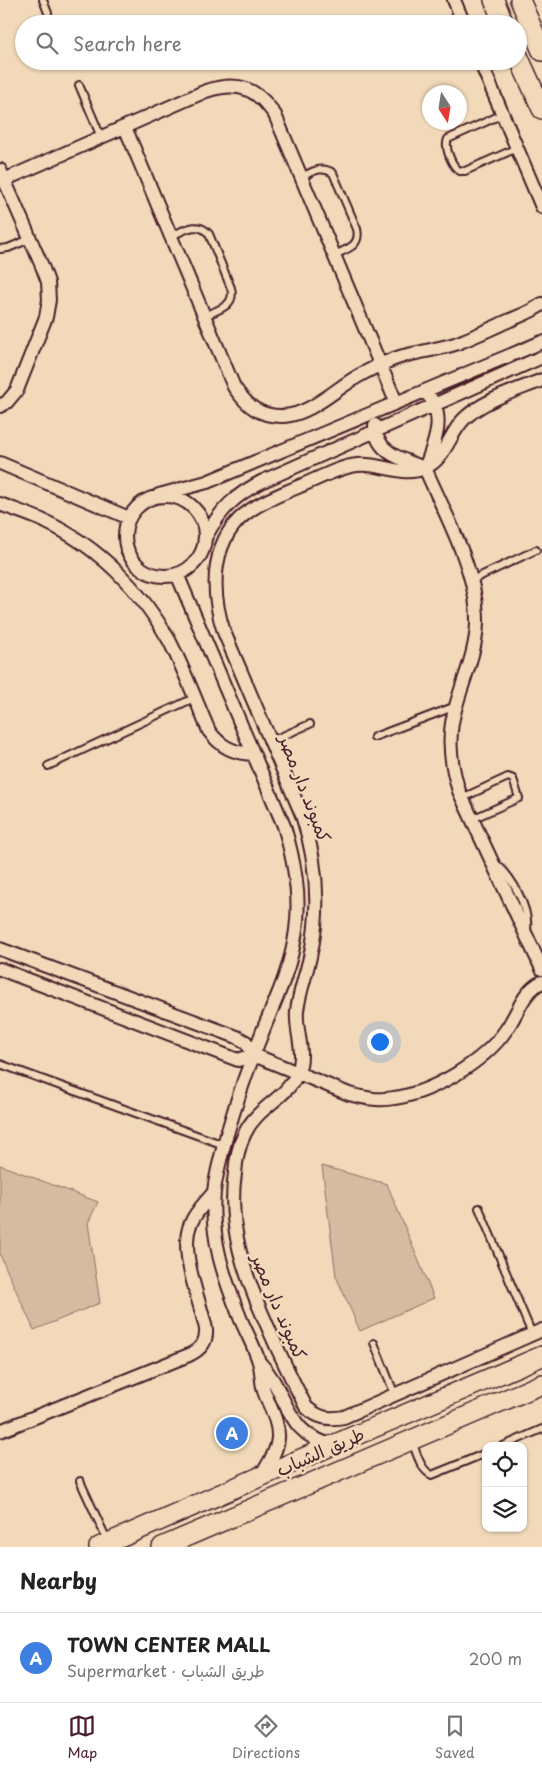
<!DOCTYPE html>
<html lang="en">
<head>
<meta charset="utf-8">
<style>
  :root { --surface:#fff; --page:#f2f2f2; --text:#222; --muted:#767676; --line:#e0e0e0; --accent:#4a1f2b }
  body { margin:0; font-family:"Playpen Sans","Playpen Sans Arabic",sans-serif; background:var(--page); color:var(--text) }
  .controls { position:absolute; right:15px; bottom:15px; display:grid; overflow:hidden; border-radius:10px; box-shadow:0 1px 4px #0004 }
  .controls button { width:45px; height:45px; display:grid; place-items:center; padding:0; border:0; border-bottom:1px solid var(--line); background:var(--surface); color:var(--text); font:25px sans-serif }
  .compass { position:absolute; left:422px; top:85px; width:45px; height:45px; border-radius:50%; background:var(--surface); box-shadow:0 1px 4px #0004; rotate:168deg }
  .you { position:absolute; left:379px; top:1041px; width:18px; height:18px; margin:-12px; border:4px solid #fff; border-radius:50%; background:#1a73e8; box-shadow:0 0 0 8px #1a73e833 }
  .badge { display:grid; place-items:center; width:32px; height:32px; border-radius:50%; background:var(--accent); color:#fff; font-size:16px; font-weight:700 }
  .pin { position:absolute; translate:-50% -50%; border:2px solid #fff; box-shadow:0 1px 5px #0006 }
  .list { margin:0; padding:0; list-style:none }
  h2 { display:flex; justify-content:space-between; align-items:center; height:65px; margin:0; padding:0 20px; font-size:21px }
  h2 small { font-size:16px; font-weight:400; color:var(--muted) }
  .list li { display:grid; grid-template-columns:32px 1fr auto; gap:15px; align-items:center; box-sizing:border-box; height:90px; padding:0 20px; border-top:1px solid var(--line) }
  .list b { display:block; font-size:19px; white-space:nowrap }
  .list p { margin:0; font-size:16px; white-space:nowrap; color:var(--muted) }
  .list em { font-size:16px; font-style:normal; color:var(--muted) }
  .icon { flex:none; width:28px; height:28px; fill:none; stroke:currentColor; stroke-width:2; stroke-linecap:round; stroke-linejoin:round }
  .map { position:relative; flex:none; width:542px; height:1547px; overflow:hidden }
  .search { position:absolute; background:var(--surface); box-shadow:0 1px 4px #0004; left:15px; right:15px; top:15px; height:55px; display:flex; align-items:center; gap:12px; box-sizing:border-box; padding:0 18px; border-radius:28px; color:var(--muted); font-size:19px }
  .sheet { height:155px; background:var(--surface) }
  nav { display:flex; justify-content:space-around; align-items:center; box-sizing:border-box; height:70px; border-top:1px solid var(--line); background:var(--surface); font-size:14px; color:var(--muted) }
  nav a { display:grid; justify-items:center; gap:2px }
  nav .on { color:var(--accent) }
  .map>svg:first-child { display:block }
  .green { fill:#d6bba1; stroke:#906d66 }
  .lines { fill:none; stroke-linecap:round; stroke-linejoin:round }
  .lane-casing { stroke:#4a1f2b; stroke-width:10 }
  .street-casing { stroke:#4a1f2b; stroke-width:16 }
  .secondary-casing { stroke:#4a1f2b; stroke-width:22 }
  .lane { stroke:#f1d9b9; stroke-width:6 }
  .street { stroke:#f1d9b9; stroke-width:12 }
  .secondary { stroke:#f1d9b9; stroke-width:19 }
  .labels { text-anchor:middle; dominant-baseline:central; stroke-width:5; stroke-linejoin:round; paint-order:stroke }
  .street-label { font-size:18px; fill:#4a1f2b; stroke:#f1d9b9 }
</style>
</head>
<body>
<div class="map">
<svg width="542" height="1547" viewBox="0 0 542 1547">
  <rect width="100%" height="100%" fill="#f1d9b9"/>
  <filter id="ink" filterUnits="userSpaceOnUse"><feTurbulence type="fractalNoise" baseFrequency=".02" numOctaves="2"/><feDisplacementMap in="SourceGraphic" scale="10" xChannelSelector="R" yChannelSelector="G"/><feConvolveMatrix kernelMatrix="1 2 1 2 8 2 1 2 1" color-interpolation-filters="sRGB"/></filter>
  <g filter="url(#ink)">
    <!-- green -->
    <path class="green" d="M0,1165l98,37 -10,21 12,80 -66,27 -34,-75z
      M322,1166l65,18 47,114 -74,33 -24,-55z"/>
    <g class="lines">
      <defs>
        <path id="lane" d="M43,0l5,13
          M79,85l22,52
          M503,114l-55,25c-4,8 4,28 12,32h5l52,-23
          M301,177c11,-5 21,-12 32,-4l24,56c4,17 -10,20 -23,26
          M171,236c12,-5 27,-16 38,-2l22,54c5,18 -13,22 -27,28
          M0,249l8,-1 22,-9
          M472,580l64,-30
          M374,737l82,-31
          M271,741l39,-17
          M48,766l146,-68
          M462,798l46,-21 5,2 6,19 -47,21
          M495,863c17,13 35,46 32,67
          M0,1064l224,81
          M479,1208l53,126
          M374,1343l21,52
          M412,1441c4,11 9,30 20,34l54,-22
          M503,1446l39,-17
          M80,1481l28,61"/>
        <path id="street" d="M454,0l10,24
          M480,61l62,146
          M125,127l109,260c13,19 26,30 50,29 29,-2 55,-31 80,-43 13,-7 25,-13 39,-17 17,-4 35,-7 52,-12 18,-7 35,-15 53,-23 11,-5 24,-9 34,-17
          M0,170l42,96 6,16 1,18 -3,17 -29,73 -10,12 -7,4
          M4,180l202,-89c32,-10 50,-4 69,24l121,287
          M542,380c-24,10 -59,20 -78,39 -15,15 -19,41 -40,49 -22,10 -44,-6 -67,-3 -19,2 -39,14 -57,21 -16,7 -33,13 -48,23 -42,27 -42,81 -28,123l78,183c15,46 19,94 8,142 -4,18 -11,36 -13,54 -2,22 10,42 0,63 -11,25 -39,32 -52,59 -6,12 -9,26 -10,40 -8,54 10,103 32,152 12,28 25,55 39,82 12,11 22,13 38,10l198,-87
          M424,391c24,21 11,52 1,77 20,46 53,104 52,155 -1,35 -19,66 -25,100 -4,24 0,46 7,68l83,178
          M375,425c0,28 28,35 50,43
          M0,463l129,55
          M159,495l48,-13 335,-140
          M125 536a40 40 0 1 1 80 0a40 40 0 1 1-80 0Z
          M0,504c15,6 32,11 46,18 53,25 95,68 123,118 15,29 27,61 40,91 12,16 24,22 44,23
          M206,536c15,-27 29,-41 57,-55l279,-124
          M177,574l107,252c10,34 17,69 12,104 -4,33 -17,63 -30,93 -15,36 -28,73 -39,111 -5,19 -11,38 -13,58 -4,46 10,86 27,128 6,14 14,28 18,42 3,9 2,20 5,29 5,15 15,30 14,47 -1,14 -10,26 -17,38
          M0,949l237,88 9,5 8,13
          M0,969l238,91 16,-5 95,39c15,4 29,7 45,4 38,-5 90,-36 112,-68 12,-17 17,-39 36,-48
          M260,1363c29,30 24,72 73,82
          M0,1431l189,-76c12,-6 18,-13 17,-26 -6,-29 -28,-79 -15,-106 5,-12 15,-21 23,-31"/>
        <path id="secondary" d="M494,0l10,24
          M520,0l22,51
          M518,56l24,53
          M99,1547l234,-102 209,-89
          M162,1547l380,-163"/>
      </defs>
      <!-- lane casing -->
      <use href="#lane" class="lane-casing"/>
      <!-- street casing -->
      <use href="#street" class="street-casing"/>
      <!-- secondary casing -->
      <use href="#secondary" class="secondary-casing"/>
      <!-- lane -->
      <use href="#lane" class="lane"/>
      <!-- street -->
      <use href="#street" class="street"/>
      <!-- secondary -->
      <use href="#secondary" class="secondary"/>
    </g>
  </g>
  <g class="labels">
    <!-- street labels -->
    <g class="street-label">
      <text transform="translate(306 788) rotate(69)">كمبوند دار مصر</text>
      <text transform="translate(280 1306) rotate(67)">كمبوند دار مصر</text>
      <text transform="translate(320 1451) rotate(-24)">طريق الشباب</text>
    </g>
  </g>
</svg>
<div class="controls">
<button><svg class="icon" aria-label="locate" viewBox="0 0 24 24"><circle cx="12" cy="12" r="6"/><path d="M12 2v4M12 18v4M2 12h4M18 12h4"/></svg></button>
<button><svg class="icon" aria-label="layers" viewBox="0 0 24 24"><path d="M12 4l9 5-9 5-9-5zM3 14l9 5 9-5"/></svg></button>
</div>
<svg class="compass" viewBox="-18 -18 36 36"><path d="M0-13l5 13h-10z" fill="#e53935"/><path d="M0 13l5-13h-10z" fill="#767676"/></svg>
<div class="you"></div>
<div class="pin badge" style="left:232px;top:1433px;background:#3f7fe0">A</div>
<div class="search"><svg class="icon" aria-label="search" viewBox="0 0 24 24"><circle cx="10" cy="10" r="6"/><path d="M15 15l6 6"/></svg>Search here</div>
</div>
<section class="sheet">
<h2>Nearby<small></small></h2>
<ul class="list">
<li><span class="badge" style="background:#3f7fe0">A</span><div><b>TOWN CENTER MALL</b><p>Supermarket · طريق الشباب</p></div><em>200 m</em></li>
</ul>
</section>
<nav>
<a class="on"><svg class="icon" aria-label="map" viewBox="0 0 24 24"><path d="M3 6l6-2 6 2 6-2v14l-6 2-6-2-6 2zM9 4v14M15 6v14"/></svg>Map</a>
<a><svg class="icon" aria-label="directions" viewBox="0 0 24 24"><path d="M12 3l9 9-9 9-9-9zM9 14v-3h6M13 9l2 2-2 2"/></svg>Directions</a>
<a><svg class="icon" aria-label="saved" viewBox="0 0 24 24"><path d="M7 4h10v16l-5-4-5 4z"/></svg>Saved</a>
</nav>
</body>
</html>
